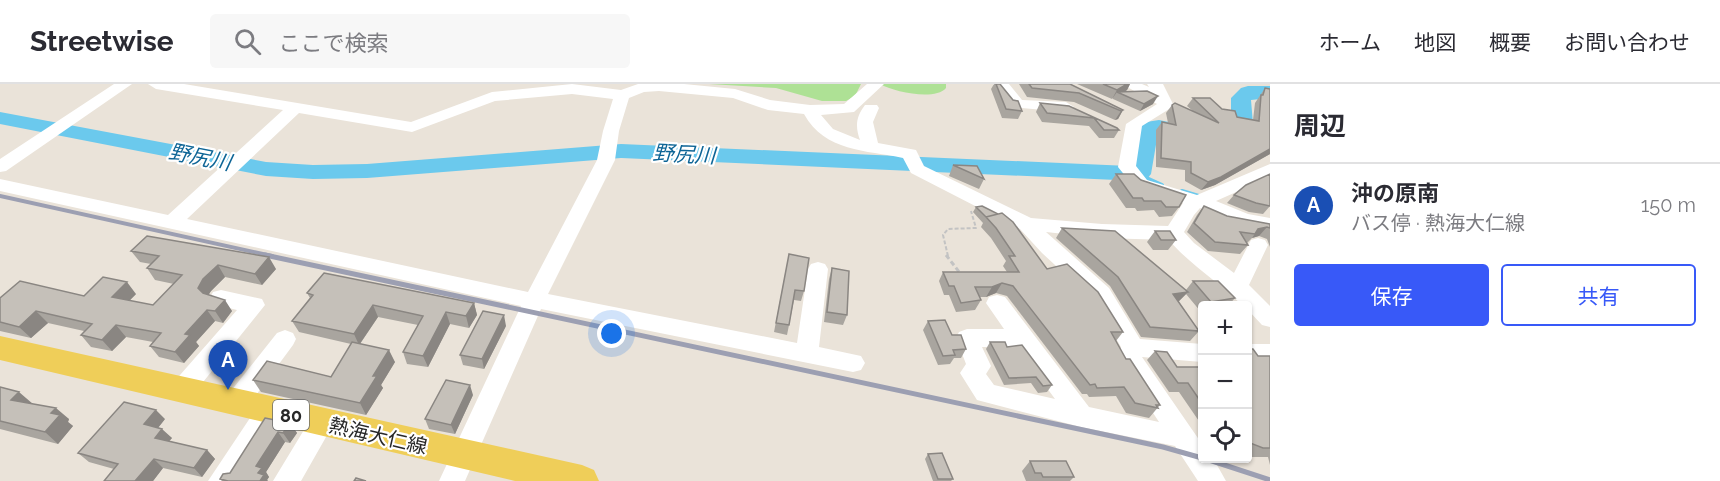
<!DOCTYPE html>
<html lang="ja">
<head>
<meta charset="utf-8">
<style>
  :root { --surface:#fff; --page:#f7f7f7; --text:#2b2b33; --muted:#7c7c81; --line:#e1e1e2; --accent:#3859f8 }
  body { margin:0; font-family:Raleway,"Noto Sans JP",sans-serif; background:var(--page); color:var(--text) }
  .controls { position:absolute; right:18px; bottom:18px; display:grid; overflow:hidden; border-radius:6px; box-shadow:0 2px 4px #0004 }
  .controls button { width:54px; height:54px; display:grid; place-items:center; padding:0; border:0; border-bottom:2px solid var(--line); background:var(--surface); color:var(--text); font:30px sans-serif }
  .you { position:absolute; left:612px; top:250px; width:21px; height:21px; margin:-15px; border:4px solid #fff; border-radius:50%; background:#1a73e8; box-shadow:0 0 0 9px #1a73e833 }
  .badge { display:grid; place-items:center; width:39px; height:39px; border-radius:50%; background:var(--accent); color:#fff; font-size:20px; font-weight:700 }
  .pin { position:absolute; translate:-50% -50px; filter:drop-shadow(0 2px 3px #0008) }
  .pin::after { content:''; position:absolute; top:32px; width:21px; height:18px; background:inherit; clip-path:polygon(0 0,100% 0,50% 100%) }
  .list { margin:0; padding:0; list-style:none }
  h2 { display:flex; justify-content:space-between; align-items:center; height:78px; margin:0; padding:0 24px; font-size:26px }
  h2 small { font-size:20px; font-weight:400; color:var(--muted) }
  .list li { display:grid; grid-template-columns:39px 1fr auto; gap:18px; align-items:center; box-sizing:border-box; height:84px; padding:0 24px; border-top:2px solid var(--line) }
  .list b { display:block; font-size:22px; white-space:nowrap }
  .list p { margin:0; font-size:20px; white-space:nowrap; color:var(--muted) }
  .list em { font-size:20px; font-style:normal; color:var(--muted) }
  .actions { display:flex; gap:12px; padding:18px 24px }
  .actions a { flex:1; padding:14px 0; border:2px solid var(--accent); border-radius:6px; text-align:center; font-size:21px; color:var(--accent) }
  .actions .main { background:var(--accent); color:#fff }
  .icon { flex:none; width:33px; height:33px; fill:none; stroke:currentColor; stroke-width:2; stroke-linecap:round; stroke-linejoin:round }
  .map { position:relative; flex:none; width:1270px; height:397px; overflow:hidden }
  header { display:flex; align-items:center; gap:36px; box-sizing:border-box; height:84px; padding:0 30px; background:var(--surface); border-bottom:2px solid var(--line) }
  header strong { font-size:28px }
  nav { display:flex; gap:33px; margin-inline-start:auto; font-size:21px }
  .search { width:420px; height:54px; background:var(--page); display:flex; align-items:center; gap:15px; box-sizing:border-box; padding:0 21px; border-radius:6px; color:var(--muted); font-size:22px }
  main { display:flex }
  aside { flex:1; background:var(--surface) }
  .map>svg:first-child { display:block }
  .green { fill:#aee195 }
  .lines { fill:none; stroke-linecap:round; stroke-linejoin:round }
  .stream { stroke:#6bc9ed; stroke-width:4 }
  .river { fill:#6bc9ed; fill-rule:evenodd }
  .path-far1 { stroke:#c3c3c3; stroke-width:2; stroke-dasharray:4 2; stroke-linecap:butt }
  .path { stroke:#c3c3c3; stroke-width:3; stroke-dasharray:5 3; stroke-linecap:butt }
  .minor { fill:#fff; fill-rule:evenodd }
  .major { fill:#efce59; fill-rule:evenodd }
  .rail-far1 { stroke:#9c9fb2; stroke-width:4 }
  .rail { stroke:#9c9fb2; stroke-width:5 }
  .wall { fill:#a9a59f }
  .shaded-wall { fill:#8a8682 }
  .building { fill:#c5c0b9; stroke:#8a8682; stroke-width:1.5 }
  .labels { text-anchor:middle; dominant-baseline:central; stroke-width:4.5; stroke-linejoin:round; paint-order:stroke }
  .shield { fill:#fff; stroke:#686868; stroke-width:1.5 }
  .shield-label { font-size:18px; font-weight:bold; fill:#282828 }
  .street-label { font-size:20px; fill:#282828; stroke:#fff }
  .water-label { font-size:21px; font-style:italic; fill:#0e6596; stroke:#fff }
</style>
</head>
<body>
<header>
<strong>Streetwise</strong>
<div class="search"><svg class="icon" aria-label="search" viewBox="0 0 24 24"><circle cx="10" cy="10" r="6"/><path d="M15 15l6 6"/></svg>ここで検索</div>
<nav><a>ホーム</a><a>地図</a><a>概要</a><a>お問い合わせ</a></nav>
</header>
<main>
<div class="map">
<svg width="1270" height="397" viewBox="0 0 1270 397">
  <rect width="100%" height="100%" fill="#eae3d9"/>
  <!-- green -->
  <path class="green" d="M709,0h152l-6,12 -9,5h-24l-46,-13z
    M880,0h66v4c-11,13 -52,4 -66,-4z"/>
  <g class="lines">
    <!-- stream -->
    <path class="stream" d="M1140,91l22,10
      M1182,107l20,6"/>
    <!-- river -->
    <path class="river" d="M1248,2h22v12l-19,2 2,24 11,21 -3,5 -14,3 -8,-2 -3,-5 4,-5 -9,-17v-26l10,-10z
      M0,28l266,50 47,3 54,-1 254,-20 508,22 8,-38 3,-5 19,-3 44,9 3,5 -3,5 -8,1 -37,-7 -7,41 -4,5 -8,2 -518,-23 -254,20 -54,1 -47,-3 -266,-52z"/>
    <!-- path-far1 -->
    <path class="path-far1" d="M948,172l-5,-21 5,-6 28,-1 -5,-17"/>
    <!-- path -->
    <path class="path" d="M946,171l14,18"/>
    <!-- minor -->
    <path class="minor" d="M114,0h18l-126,87 -6,1v-13z
      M148,0h36l227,38 81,-30 80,-8 49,6 17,-6h46l51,5 35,11 40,5 34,-1 23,-20h17l-30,28 -33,3 12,14 27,11c-5,-14 -4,-23 5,-35h12l2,3 -6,14 5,21 38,7 8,16 107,52 71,6 66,2 15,-23 -48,-15 -17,-21 8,-43 31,-20 -35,-20h20l7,3 -2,-3h16l11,22 -32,20 -6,40 11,14 50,15 73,-31v13l-54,24 32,13 22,4v14l-34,-8 -36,-16 -6,7 -10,17 10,11 40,30 17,-33 7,-2 7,2 3,5 -19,40 21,21v21l-8,-2 -14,-15v-4h-5c-24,-24 -53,-41 -74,-66l-67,-2 -56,-6 63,56 31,51 62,5v18l-60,-5 60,87v14h11l13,23h-28l-23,-35 -94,-19 -104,-27 -17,-27 6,-9 -10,-26 3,-6 8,-3h37l-18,-26 3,-6 8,-2 8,2 84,110 70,15 -33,-50 -8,-16 3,-9 -28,-47 -51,-47 -22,-24 -109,-56 -8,-15c-37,-8 -78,-6 -99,-44l-36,-4 -35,-12 -74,-7 -15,1 -15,6 -10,33 -4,29 -67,134 249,49 11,-74 3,-5 7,-2 7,2 3,5 -9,78 42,9 4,7 -4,7 -8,2 -312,-63 -76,172h-26l82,-175 -521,-115v-12l168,36 115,-105 -127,-21zM572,10l41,5 -10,32 -6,29 -69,132 -341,-73 112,-106 113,19 83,-31zM982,263h35l38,52 -61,-14 -8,-11 5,-8z
      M993,0h16l13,16 44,2 8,5 -8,5 -55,-5z
      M221,206l41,9 3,6 -74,92 -9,3 -9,-3 -3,-7 3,-7 64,-73 -24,-6 -3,-6 3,-6z
      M285,246l8,3 3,6 -3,6 -48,65 -9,3 -9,-3 -3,-7 3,-7 50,-63z
      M1248,260h22v18h-22z
      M269,315l9,4 3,7 -45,71h-28l52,-78z
      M322,328l9,3 3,8 -33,58h-28l40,-66z"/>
    <!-- major -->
    <path class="major" d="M0,252l582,129 12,5 5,11h-84l-515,-121z"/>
    <!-- rail-far1 -->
    <path class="rail-far1" d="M0,112l272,60"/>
    <!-- rail -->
    <path class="rail" d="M265,171l898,192 39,11
      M1203,374l67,22"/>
  </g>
  <!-- wall -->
  <path class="wall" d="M994,0h6l22,27 -4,8 -16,-1 -11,-29z
    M1019,0h51l53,26 -5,9 -3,1 -41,-18 -47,-5z
    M1077,0h53l-3,6 -3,2 29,12 -13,7 -27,-12v-1l-1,1z
    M1265,4l5,66 -55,31 -14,5 -16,-9v-11l-29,-3v-37l6,-8 6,1 -2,-10 6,-8 21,6 -6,-5 6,-8 29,11 15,8 16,3 2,-17z
    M1040,19l29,3 50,24 -5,8h-15l-10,-12 -47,-4 -6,-10z
    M953,81l31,14 -5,10 -30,-13z
    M1116,90l25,6 38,27 -7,9 -13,1 -5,-7 -17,1 -2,-3h-9l-17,-24z
    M1234,111l36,11 -7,8 -14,-2 -22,-9z
    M1204,122l23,10 43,8v23l-3,-8 -8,-3 -7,2 -5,5 -1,-1 2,3 -8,9 -32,-3 -21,-19 10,-17z
    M976,123l71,62 76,63 -7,9 10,18 34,46 -11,13 -23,-5 -10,-17 -27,1 -2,-3h-5l-75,-98 -11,-3 -10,4h-7l2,3 -6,10 -19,2 -7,-17h-5l-5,-14 4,-9h64l-4,-6 3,-5 -15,-23 -10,-11 2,-4 -10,-11z
    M1062,144l124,62 7,-9 42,17 -7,8h-25v6h-2l-15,-18 -7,7h-1l21,30 -9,10 -49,-4 -31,-51 -54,-48z
    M1155,147l21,9 -8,10h-15l-6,-8z
    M131,167l145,18 -14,16 -37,-8 -14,14 -3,4 24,16 -9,12 -8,-2 -19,21 3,4 -15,17 -25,-6 -9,-11 3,-4 -27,-5 -14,14 -21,-4 -10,-12 3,-4 -36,-8 -17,15 -31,-7v-33l136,-4 -7,7 24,4 21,-21 -19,-4 -8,-12 4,-4 -11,-2z
    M787,180l17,27 -3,10 -7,-1 -7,35 -13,-3z
    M832,184l15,47 -4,10 -19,-3 5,-43z
    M307,209l167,10 3,12 -8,13 -19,-4 -22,43 -21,-3 -4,-12 15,-27 -40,-8 -18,27 35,18 -14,23 2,3 -17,27 -105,-23 -8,-12 78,-3 20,-33 -52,-12 -7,-11 18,-23z
    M928,237l24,14 14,14 -5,9h-7l-4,6 -12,1 -15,-35z
    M506,242l-22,43 -21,-4 -3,-10z
    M990,258l17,5 45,38 -5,7 -9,1 -7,-10 -27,2 -18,-36z
    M1248,265l10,7h12v109l-2,-8h-16l-4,-2z
    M1155,267l22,16h26v60l-24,-35h-10l-22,-32z
    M0,303l33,17 36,15 -1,3 5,4 -15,18 -58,-15z
    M473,311l-18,39 -26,-5 -4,-10z
    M165,335l-7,9 14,10 -3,3 38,9 8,9 -13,18 -39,-9 -10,13h-49l10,-12 -25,-7 -11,-9z
    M290,339l7,10 -7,10 -5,-1 -19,30 3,5 -2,3 1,1h-46l-2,-2 10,-6z
    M928,370l25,25 -2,2h-18l-8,-22z
    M1030,377l44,16 -4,4h-44l-4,-10z"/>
  <!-- shaded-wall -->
  <path class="shaded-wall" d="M1127,0h3l-3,6 -6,4 -4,-2 -5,7 5,-9z
    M1158,12l-5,8 -13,7 4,-7z
    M1123,26l-5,9 -3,1 6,-9z
    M1270,65v5l-55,31 -14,5 7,-8z
    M1267,143l-8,9 -7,2 6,-9z
    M269,173l7,12 -14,16 -7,-11z
    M218,181l7,12 -14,14 -5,8 -8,-11 5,-9z
    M127,198l9,12 -15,15 -9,-12z
    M1002,199l-6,10 -10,4 6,-10z
    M1188,208l-9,9 -14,3 8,-10z
    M225,216l7,11 -9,12 -8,-12z
    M474,219l3,12 -8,13 -3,-12z
    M373,221l5,12 -19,28 -5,-11z
    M207,226l8,11 -19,21 3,4 -15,17 -9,-11 10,-18z
    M36,227l12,12 -17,15 -12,-11z
    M446,228l4,12 -22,43 -5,-11z
    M504,231l2,11 -22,43 -2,-10z
    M116,241l10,12 -14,14 -10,-11z
    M389,266l6,12 -14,23 2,3 -17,27 -6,-12 13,-27z
    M470,301l3,10 -18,39 -4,-9z
    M19,308l14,12 -22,-4z
    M56,324l13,11 -1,3 5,4 -15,18 -13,-12 6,-19z
    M156,326l9,9 -12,15 -9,-10z
    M290,339l7,10 -7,10 -7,-10z
    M162,345l10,9 -8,9 -9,-9z
    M278,348l7,10 -19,30 3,5 -2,3 1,1h-8l-4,-15z
    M207,366l8,9 -13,18 -8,-9z
    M154,375l9,9 -10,13h-18z"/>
  <!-- building -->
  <path class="building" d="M996,0h4l13,16 5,1 4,10 -16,-2z
    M1029,0h41l53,26 -2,1 -42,-18 -47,-5z
    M1103,0h24l-10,6z
    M1265,4l5,1v60l-49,28 -13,5 -17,-9v-11l-30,-4 1,-36 14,3 -4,-20 3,-2 44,20 -26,-25h17l12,11 13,2 2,6 22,4 2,-26h2z
    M1147,7l11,5 -14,8 -27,-12z
    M1040,19l29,3 48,22 2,2h-15l-10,-12 -47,-5z
    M953,81l24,1 7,13z
    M1116,90h18l7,6 45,15 -7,12h-13l-5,-6h-17l-2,-3h-9z
    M1270,90v32l-14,-3 -22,-8 12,-10z
    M982,122l16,8 -12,3 -10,-10z
    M1204,122l23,10 43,8v4l-3,-1 -9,2 -3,5 -15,-2 8,13 -33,-3 -21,-19z
    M1002,129l11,9 34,47 20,-5 31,28 25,40h-12l15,27h4l30,46h-4l2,3 -23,-5 -11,-16 -27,1 -2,-4 -5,1 -77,-99 -11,-3 -10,4h-17l6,13 -20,3 -7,-17h-5l-6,-14h76l-10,-16h6l-19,-28 -10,-11z
    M1062,144l53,3 73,61 -15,2 26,37 -49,-4 -32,-50z
    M1155,147h15l6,9h-15z
    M147,152l122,21 -14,17 -37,-9 -15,14 -5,9 5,5 22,7 -10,11 -8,-1 -22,24 5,1 -15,17 -25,-6 11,-13 -45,-8 -14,15 -21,-5 11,-11 -56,-13 -17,16 -19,-5v-24l20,-17 64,15 19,-19 24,5 -15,15 41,8 29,-30 -35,-7 12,-12 -28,-5z
    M789,170l20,4 -5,33 -9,-1 -6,35 -13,-2z
    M832,184l17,3 -2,44 -20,-3z
    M324,189l150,30 -8,13 -20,-4 -23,44 -20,-4 20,-36 -50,-11 -19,29 -62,-13 21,-26 -6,-2z
    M1193,197h25l17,17 -24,4z
    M483,227l21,4 -22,44 -22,-4z
    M945,236l7,15h9l5,14 -13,1 2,5 -12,1 -15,-35z
    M352,258l37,8 -16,26h4l-17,27 -107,-23 14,-19 64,16z
    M990,258h15l2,5 15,-2 30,40 -9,1 -7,-9 -27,1z
    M1248,265h5l5,7h12v92h-7l-13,-5 -2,-3v-66h1l-1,-2z
    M1155,267l12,1 10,15h26v38l-15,-22h-10z
    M446,296l24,5 -19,40 -26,-6z
    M0,303l19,5 -8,8 45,8 -5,5 9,2 -15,17 -45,-11z
    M124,318l32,8 -12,14 18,5 -7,9 52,12 -13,18 -40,-9 -19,22h-31l14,-17 -40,-11z
    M265,334l25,5 -7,10 -5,-1 -22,34 6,2 -4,5 6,2 -4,6h-32l-8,-2 3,-5 7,-1z
    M942,369l11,26h-15l-10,-25z
    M1030,377h36l8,16h-31l-2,-4h-6z
    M356,394l10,3h-12z"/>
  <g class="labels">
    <!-- shield labels -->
    <rect class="shield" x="273" y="316" width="36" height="30" rx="4.5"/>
    <g class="shield-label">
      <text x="291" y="331">80</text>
    </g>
    <!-- street labels -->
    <g class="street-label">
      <text transform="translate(378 352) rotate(13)">熱海大仁線</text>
    </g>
    <!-- water labels -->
    <g class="water-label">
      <text transform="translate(684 70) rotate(3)">野尻川</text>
      <text transform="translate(200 73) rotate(11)">野尻川</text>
    </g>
  </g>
</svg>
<div class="controls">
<button>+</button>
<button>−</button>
<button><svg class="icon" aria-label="locate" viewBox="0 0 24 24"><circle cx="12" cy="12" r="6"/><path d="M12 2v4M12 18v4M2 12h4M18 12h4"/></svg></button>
</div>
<div class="you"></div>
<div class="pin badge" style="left:228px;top:306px;background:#1a4fb4">A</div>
</div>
<aside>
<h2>周辺<small></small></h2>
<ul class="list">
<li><span class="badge" style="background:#1a4fb4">A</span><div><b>沖の原南</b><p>バス停 · 熱海大仁線</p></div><em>150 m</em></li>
</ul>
<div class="actions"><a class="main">保存</a><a>共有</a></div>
</aside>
</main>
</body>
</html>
